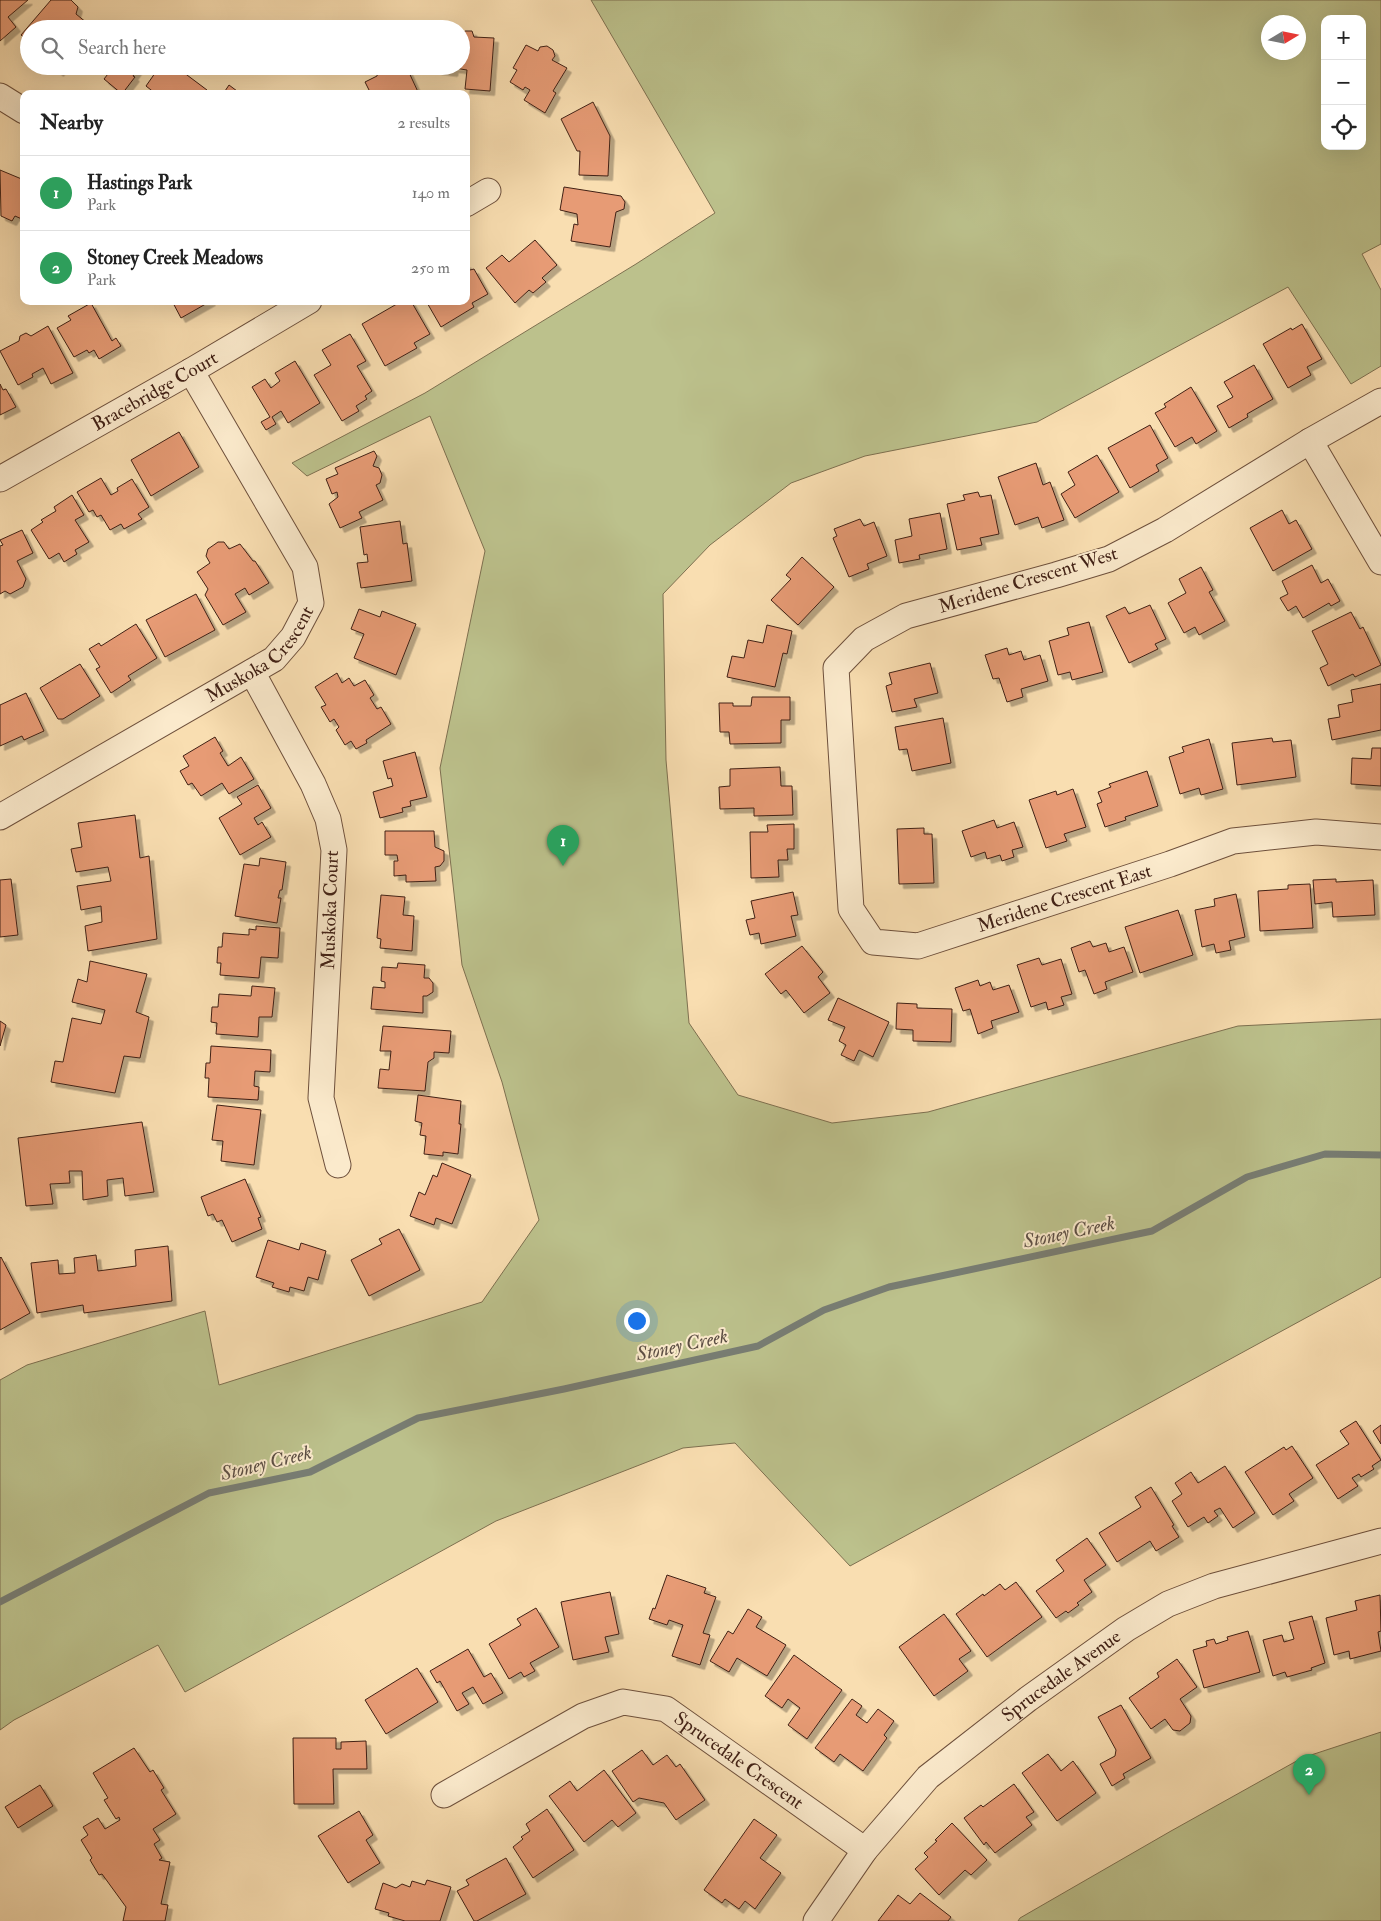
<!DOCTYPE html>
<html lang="en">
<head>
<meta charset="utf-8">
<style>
  :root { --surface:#fff; --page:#f2f2f2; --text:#222; --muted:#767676; --line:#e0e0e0; --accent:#b45309 }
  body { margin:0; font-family:"IM FELL Double Pica",serif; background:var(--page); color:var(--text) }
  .controls { position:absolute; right:15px; top:15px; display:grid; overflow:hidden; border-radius:10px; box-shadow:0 5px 20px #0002 }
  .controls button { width:45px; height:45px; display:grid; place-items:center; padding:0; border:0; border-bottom:1px solid var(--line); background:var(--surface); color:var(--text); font:25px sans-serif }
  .compass { position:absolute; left:1261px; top:15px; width:45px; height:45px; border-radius:50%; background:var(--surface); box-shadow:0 5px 20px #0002; rotate:80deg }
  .you { position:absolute; left:636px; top:1320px; width:18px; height:18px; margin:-12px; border:4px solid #fff; border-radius:50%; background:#1a73e8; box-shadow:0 0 0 8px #1a73e833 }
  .badge { display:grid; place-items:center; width:32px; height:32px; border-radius:50%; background:var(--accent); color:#fff; font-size:16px; font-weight:700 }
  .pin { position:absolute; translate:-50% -41px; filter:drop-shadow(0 1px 2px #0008) }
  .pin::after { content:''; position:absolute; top:26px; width:18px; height:15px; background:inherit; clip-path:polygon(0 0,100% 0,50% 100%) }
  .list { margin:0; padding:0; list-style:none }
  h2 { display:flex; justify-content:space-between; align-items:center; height:65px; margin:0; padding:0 20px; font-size:21px }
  h2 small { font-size:16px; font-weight:400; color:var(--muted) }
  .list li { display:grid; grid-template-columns:32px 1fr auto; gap:15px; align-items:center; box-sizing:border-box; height:75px; padding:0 20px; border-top:1px solid var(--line) }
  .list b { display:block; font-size:19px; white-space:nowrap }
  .list p { margin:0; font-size:16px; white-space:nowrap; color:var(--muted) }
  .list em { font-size:16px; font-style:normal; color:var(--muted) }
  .icon { flex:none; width:28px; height:28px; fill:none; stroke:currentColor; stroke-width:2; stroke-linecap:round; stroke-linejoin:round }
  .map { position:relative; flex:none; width:1381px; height:1921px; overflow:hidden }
  .search { position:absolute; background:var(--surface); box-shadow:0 5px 20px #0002; left:20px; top:20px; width:450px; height:55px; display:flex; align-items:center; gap:12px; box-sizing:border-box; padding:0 18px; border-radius:28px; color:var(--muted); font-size:19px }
  .panel { position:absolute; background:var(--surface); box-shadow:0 5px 20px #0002; left:20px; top:90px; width:450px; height:215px; border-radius:10px }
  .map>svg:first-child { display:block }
  .green { fill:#bcc18c; stroke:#7e7050; fill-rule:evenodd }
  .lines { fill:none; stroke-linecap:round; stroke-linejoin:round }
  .stream { stroke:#787d73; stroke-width:7 }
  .building { fill:#e79b75; stroke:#402015; filter:url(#shadow) }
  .street-casing { stroke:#6e503c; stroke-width:27 }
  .street { stroke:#fbeacc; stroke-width:25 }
  .labels { text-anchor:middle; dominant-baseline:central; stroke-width:4; stroke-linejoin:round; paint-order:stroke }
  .street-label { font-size:19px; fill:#402015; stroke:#fbeacc }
  .water-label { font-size:20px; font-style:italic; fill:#5c4e44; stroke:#fbeacc }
</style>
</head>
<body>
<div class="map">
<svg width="1381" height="1921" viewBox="0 0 1381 1921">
  <defs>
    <filter id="shadow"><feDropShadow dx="4.5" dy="4.5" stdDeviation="0" flood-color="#0004"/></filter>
  </defs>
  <rect width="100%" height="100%" fill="#f9deb1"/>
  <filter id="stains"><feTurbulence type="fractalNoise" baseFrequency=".004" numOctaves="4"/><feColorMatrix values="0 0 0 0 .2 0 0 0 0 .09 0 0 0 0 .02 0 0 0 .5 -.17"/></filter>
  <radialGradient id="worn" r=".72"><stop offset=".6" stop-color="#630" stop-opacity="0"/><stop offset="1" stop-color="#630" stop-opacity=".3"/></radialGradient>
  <!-- green -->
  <path class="green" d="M591,0h790v244l-19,10 19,36v76l-30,18 -63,-97 -251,135 -172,34 -74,27 -81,62 -47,49 3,166 23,263 49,72 94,28 96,-11 310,-86 143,-7v258l-531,289 -115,-123 -52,5 -187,73 -311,171 -27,-47 -144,75 -14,10v-350l27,-15 178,-54 14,74 263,-83 57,-82 -37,-138 -40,-117 -22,-197 45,-217 -55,-135 -123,60 -15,-13 133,-70 211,-129 79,-51zM1325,19h37v127h-37zM1298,22v30h-30v-30z
    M1381,1732v189h-363l2,-3 151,-87 131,-73z"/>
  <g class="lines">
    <!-- stream -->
    <path class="stream" d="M0,1602l209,-109 101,-21 108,-54 146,-29 194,-43 66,-36 65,-23 263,-56 95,-54 78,-23 56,1"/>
  </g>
  <!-- building -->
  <path class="building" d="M0,0h28l-20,17 8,10 -16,14z
    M51,0h20l7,7 -2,7 11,9 -5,6h-53v13l-8,-7z
    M113,22l9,7h-14z
    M442,22l11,1v6h-12z
    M465,31h7l2,6 20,1 -4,53 -25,-2 2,-19 -13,-2 -1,4 -16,-2 1,-4h23v-31z
    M526,45l12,6 2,-4 7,-1 6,4 2,6 -3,4 15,8 -14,23 3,2 -11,20 -21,-13 6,-10 -5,-3 -2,3 -13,-8 7,-12 -4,-2z
    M52,66h11l-4,6z
    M107,66h33l-7,10 2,1 -13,17 -18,-15 7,-9z
    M160,66h15l32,24 -3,4h-48l-10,-8z
    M379,66h27l13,28h-48l-6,-12 12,-6z
    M229,85l12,9h-18z
    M593,102l17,34 -2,40 -29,-1 1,-24h-3l-16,-32z
    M0,170l24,10v40l-9,-4 -3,5 -11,-5z
    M564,187l57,9 4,6 -1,7 -8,3 -6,35 -39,-6 3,-17 4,1 -1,-11 -17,-4z
    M535,240l22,25 -15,13 4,4 -13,11 -4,-3 -14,13 -29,-35 16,-13 7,7z
    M466,263l4,7 4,-1 14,25 -16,9 2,4 -33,20 -15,-26h40z
    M172,301h39l-30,17z
    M402,301h9l19,33 -16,9 3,5 -32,18 -23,-42z
    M91,303l21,38 4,-3 5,8 -22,13 -5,-9 -5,3 -2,-3 -13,7 -17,-29 14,-8 -3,-4z
    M1302,324l20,35 -15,8 4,8 -23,13 -25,-44 28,-16 1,2z
    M48,326l25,47 -22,11 -8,-16 -11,6 1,3 -15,8 -18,-34 19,-10 1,-5 6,-3 5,3z
    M350,334l16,27 -9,5 15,25 -7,5 2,3 -11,7 3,5 -17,10 -28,-46 17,-10 -9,-15z
    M295,361l25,42 -32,20 -7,-12 -9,6 4,7 -10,6 -5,-8 9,-5 -18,-30 13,-8 6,9 9,-7 -5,-8z
    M1254,365l19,34 -26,15 1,3 -19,11 -12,-22 16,-9 -9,-15z
    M0,384l3,6 3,-1 10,18 -16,8z
    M1191,387l26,44 -21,13 -4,-7 -17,10 -20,-34 11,-6 -2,-3z
    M1150,425l18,33 -12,7 3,6 -29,17 -22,-40z
    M179,432l20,35 -48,29 -20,-36z
    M374,451l3,5 -4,10 6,2 3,7 -2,8 -4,2 7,15 -24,12 3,6 -22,10 -11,-24 9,-7 -1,-5 -5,2 -6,-15 12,-5 -3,-6z
    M1097,455l22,37 -44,26 -14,-24 14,-9 -7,-13z
    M1036,463l7,22 7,-3 14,38 -22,8 -4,-11 -23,8 -17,-48z
    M101,478l10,17 7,-4 -1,-3 15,-9 17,28 -11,7 4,5 -18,10 -3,-5 -11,6 -9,-15 -4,2 -4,-7 -4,2 -12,-20z
    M978,492l2,5 11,-2 8,39 -19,4 2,7 -25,5 -10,-46 18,-4 -2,-5z
    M72,495l12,20 -9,5 14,22 -14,8 2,4 -13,8 -5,-9 -10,6 -18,-29 12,-8 -2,-2 15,-9 -2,-4z
    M1282,510l7,14 7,-4 16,29 -39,22 -23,-43z
    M940,513l7,36 -28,6 1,4 -21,4 -4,-23 17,-4 -3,-17z
    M860,519l4,7 10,-4 13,34 -20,8 2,5 -20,8 -16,-39 4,-2 -3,-7z
    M400,521l3,23 4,-1 5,38 -51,7 -4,-25 11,-1 -1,-8 -3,1 -4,-28z
    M22,530l11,23 -16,8 9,18 -3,8 -13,7 -5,-3 -5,3v-48l3,-1 -3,-5z
    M218,542h6l5,7 11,-5 13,17h2l14,22 -20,12 -4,-7 -10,6 11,18 -23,13 -18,-30 3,-6 -11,-17 13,-9 -4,-7 2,-7z
    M802,557l32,30 -36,38 -27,-25 20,-21 -5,-4z
    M1312,565l9,18 7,-4 12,22 -9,5 -2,-3 -26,15 -7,-12 -8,5 -8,-13 8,-4 -6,-13z
    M1201,567l12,23 -4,2 16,29 -26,14 -4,-8 -11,6 -16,-30 18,-10 -7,-14z
    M196,594l19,36 -50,27 -19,-37z
    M1150,605l16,34 -11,5 3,5 -29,14 -23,-47 19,-9 4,7z
    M359,609l21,8 2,-6 34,13 -20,51 -42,-17 10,-24 -13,-5z
    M1351,612l9,17 3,-2 18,38 -26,12 -2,-3 -25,12 -8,-18 8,-4 -16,-33z
    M1089,622l14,50 -31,8 -2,-8 -12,3 -9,-34 20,-6 -2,-7z
    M136,624l21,34 -29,18 3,4 -20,13 -15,-24 4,-2 -11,-18 10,-6 2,3z
    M767,625l25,6 -5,23 -4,-1 -8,34 -48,-10 5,-21 12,2 4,-18 15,3z
    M1007,648l2,7 12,-4 3,9 16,-5 8,26 -27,8 2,8 -16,5 -8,-24 -6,1 -8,-24z
    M930,663l8,30 -24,6 3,8 -25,5 -6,-26 6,-2 -3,-11z
    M80,664l20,32 -37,23h-5l-18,-31z
    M337,673l5,10 7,-5 5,8 11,-6 9,15 -4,3 7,11 4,-2 10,17 -25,16 1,3 -11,6 -5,-8 -6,4 -9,-15 3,-3 -5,-8 -4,3 -9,-15 5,-2 -11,-18z
    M1381,684v46l-49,10 -4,-21 12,-2 -2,-12 15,-3 -2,-12z
    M26,693l18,38 -20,9 -2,-4 -22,10v-41z
    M752,697h38v23h-9v23l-51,1 -1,-12h-9l-1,-29h14v3h18z
    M943,718l8,45 -39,8 -5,-22 -8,1 -4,-23z
    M215,737l8,14 -3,2 8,13 13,-9 13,22 -25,15 -7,-11 -21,13 -9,-13 -4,2 -8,-14 9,-5 -6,-10z
    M1272,738l1,4 18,-2 5,37 -59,8 -5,-42z
    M1209,739l14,50 -22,6 -2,-7 -19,6 -11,-37 15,-5 -2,-5z
    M1372,748h9v38l-30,-2 1,-26 19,1z
    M415,752l12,45 -17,4 1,5 -9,2 1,4 -23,6 -7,-26 20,-6 -2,-8 -3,1 -5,-18z
    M780,767l1,19h11l1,29 -39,1v-8l-34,1 -1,-22 11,-1v-17z
    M1147,771l11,35 -33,11 1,3 -21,7 -8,-23 5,-2 -4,-10 13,-5 -2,-3z
    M258,785l13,23 -17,10 4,7 4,-3 9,15 -31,18 -21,-37 23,-14 -5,-7z
    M1073,789l13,38 -22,7 3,7 -21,7 -17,-48 27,-9 1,4z
    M135,815l5,43 9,-2 8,83 -69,12 -3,-25 17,-4 -1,-16 -20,4 -4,-24 34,-5 -3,-14 -32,5 -5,-23 11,-2 -4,-24z
    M994,820l3,8 17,-6 9,25 -11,3 2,7 -12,4 -2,-6 -13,4 -2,-7 -14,5 -9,-26z
    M794,824v25h-7l1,11h-10l1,17 -28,1 -1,-46h18l-1,-7z
    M924,828v6h8l2,49 -35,1 -2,-55z
    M385,831h49l1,16 9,4v10l-4,5 -5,1 1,14 -30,1v-7l-12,1v-15h4l-1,-6h-12z
    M260,858l26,4 -4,28h-2l-2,8h3l-4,25 -42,-7 9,-52 15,2z
    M11,879l7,56 -18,2v-57z
    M1336,879v3l37,-2 2,35 -42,2 -1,-15 -17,2 -2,-24z
    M1310,884l3,44 -53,3 -2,-40 30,-2v-4z
    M793,892l5,23 -7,1 5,20 -35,8 -2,-11 -9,2 -4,-15 9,-2 -4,-17z
    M1236,894l9,43 -16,4 2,9 -15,3 -2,-9 -12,3 -7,-37 20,-4 -1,-7z
    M381,895l24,2 -2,18 11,1 -2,35 -32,-3 1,-9 -4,-1z
    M1178,910l15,45 -53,18 -15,-46z
    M256,926l24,2 -2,30 -17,-1 -2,21 -39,-3 1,-12h-4l1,-16h4l1,-14 26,2v-6l7,1z
    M1090,941l3,6 13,-4 3,9 15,-5 9,25 -28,10 2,7 -13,5 -9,-24 -6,2 -8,-24z
    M802,946l21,26 -5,5 12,16 -26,20 -18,-23 -5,4 -16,-20z
    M1039,958l3,7 19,-6 11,35 -11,3 3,8 -16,5 -2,-8 -15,5 -14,-42z
    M90,961l57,13 -11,38 13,5 -9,41 -16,-2 -9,37 -64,-11 4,-21 8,1 9,-44 29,6 4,-14 -33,-8 6,-23 9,3z
    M398,963l27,2 -1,13h5l4,5v9l-6,4h-4v17l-52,-4 2,-22 12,1v-6l-4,-1 1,-14 15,1z
    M978,980l2,6 10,-4 3,8 16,-5 10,27 -28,9 2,7 -15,6 -8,-25 -7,2 -8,-23z
    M252,986l23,2 -3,29h-13l-1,20 -42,-3 1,-11 -6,-1 1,-15h6l1,-13 32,2z
    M838,998l51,24 -16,35 -14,-7 -5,11 -13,-6 5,-10 -7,-4 6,-14 -17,-7z
    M897,1003l20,1v4l35,1 -1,33 -38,-1v-11l-17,-1z
    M0,1021l6,4 -6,21z
    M383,1026l68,5 -2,22 -15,-1v6l-6,4 -3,29 -47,-3 2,-19 9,1 2,-19h-11z
    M211,1046l60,4 -1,22 -15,-1 -1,15 5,1 -1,13 -50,-3 1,-19h-4l1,-15h4z
    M418,1095l43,6 -2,23h2l-3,30 -15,-2v4l-19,-2 2,-18 -6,-1 2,-12 -7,-2z
    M217,1105l44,5 -7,55 -33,-4 2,-20 -11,-1z
    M142,1122l12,70 -29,4 -2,-18 -16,2 1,16 -25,4 -1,-29h-13l1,12 -20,1 3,20 -27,2 -8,-68z
    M442,1163l29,12 -19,49 -16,-6 -2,7 -24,-9 9,-24 6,3 8,-20 4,2z
    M245,1179l16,38 -3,1 4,11 -30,13 -10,-22 -5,2 -4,-8 -5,2 -7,-19z
    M399,1229l21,41 -51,26 -18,-36 31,-16 -3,-5z
    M268,1240l31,10 2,-7 25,8 -8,29 -10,-3 -4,14 -14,-4 -1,5 -17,-5 2,-4 -18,-6z
    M168,1246l4,55 -88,12 -1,-8 -46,8 -6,-50 27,-3 1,14 16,-1 -1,-15 22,-3 2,16 38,-5 -1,-16z
    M1,1257l29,56 -30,17v-72z
    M1356,1421l25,39 -9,6 2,3 -13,8 -2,-3 -7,4 6,8 -20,13 -22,-34 33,-21 -9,-13z
    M1381,1425v19l-8,-13z
    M1292,1446l21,32 -24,16 5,7 -21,14 -28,-43 39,-25 2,3z
    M1225,1466l30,47 -22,15 -13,-20 -6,3 4,5 -10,7 -4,-6 -16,10 -16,-26 10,-7 -7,-11 16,-11 7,11z
    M1151,1487l23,38 -2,1 7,11 -23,14 -6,-10 -33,21 -18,-29 42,-26 -6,-10z
    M1087,1538l19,27 -22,15 8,12 -15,11 2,2 -11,8 -2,-2 -10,7 -20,-27 28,-20 -8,-11z
    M667,1575l39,13 -2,5 12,4 -13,36 7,2 -10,30 -28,-9 11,-31 -14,-5 -2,5 -18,-6 4,-11 2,1z
    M1016,1582l26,35 -55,40 -31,-43 27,-20 1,2 16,-12 5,6z
    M610,1592l9,42 -14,3 4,15 -36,8 -12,-58z
    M1380,1595l1,36 -3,1 3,19 -31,8 -1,-8 -15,4 -8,-37 31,-8 -2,-9z
    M536,1608l23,39 -29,16 5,8 -11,6 -3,-5 -12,7 -20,-35 32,-19 -4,-6z
    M748,1609l14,8 -6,10 30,18 -19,31 -30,-18 -8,14 -19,-11 18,-30 5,3z
    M944,1614l27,37 -12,8 9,12 -34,25 -35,-49z
    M1312,1616l13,47 -14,5 1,2 -25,7 -2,-5 -12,4 -10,-36 19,-5 2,7 10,-3 -5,-17z
    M1248,1631l12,41 -56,16 -11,-38 14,-4 -1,-5 8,-2 2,5 12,-4 -1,-3z
    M468,1649l16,28 7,-4 12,20 -20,11 -10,-17 -11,6 7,11 -12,7 -17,-30 -3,2 -7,-12z
    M794,1655l48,35 -35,49 -19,-14 12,-17 -12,-9 -6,9 -17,-12z
    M1177,1659l20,28 -17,12 11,17 -1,7 -10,8 -7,-1 -8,-11 -14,10 -22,-31 30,-21 -2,-4z
    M417,1668l21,34 -52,32 -21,-34z
    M852,1699l10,7 -6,9 11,8 11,-14 16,12 -10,14 3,3 -24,33 -23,-17 -6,8 -19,-14z
    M1121,1705l30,53 -28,16 2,4 -13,8 -12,-22 15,-8 1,-6 -18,-33z
    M293,1738h43v11h5v-7l25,-1 1,28h-34l1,35h-40z
    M134,1748l16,24 3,-2 11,18 -3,2 15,24 -23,15 7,11 -6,4 8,14 -3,2 11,2 -9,42 7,1 -3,16h-42l3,-14 -24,-33 -3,1 -9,-15 2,-2 -11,-18 7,-5 -5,-8 15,-9 7,11 15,-9 -1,-3 -3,2 -12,-19 4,-2 -15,-25z
    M642,1750l11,15 14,-10 9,12 4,-3 25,36 -29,20 -12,-17 -25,-5 -6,4 -21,-31z
    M1048,1754l13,17 12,-10 23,32 -39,28 -35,-48z
    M604,1770l32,43 -18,14 -6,-7 -28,22 -35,-46 21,-15 7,10z
    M1014,1784l20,28 -8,5 6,8 -37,28 -9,-11 -2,3 -20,-27 17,-13 2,2z
    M40,1785l13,21 -35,22 -13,-21z
    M547,1809l27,41 -41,28 -20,-31 10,-8 -2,-2 9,-6 -4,-7z
    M359,1811l14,24 -7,5 14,23 -32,20 -30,-47z
    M754,1819l23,16 -17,23 21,15 -26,36 -10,-8 -6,8 -14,-10 -3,4 -18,-13z
    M952,1823l35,37 -16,15 -6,-5 -26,25 -24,-26 13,-12 -4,-4 13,-12 -2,-1z
    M506,1858l20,36 -49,27h-3l-17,-30 12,-6 -3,-5z
    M427,1880l24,7 -11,34h-35l-17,-5 1,-3 -14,-4 8,-26 13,5 6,-4 8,3 2,-6 13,4z
    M920,1893l31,24 -3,4h-70l20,-26 12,9z"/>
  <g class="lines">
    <defs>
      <g id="street">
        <path d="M0,96l24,15"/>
        <path d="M466,204l22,-13"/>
        <path id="s1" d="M1381,401l-71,40 -145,89 -56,29 -53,16 -150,41 -42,23 -28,29 15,241 22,33 45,4 252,-82 63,-23 83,-9 65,5"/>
        <path d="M1310,441l71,121"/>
        <path id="s2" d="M0,479l191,-108 118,-70"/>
        <path d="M252,672l61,112 15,35 6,31 -13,248 17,67"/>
        <path id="s3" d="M0,817l274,-158 19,-22 18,-34 -6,-36 -114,-196"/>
        <path id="s4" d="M444,1795l139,-79 40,-14 43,7 199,141"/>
        <path id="s5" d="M816,1921l49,-71 63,-73 100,-78 98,-70 42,-25 46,-18 167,-45"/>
      </g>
    </defs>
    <!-- street casing -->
    <use href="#street" class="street-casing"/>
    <!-- street -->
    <use href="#street" class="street"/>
  </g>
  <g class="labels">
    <!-- street labels -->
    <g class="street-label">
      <text stroke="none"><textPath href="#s2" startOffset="178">Bracebridge Court</textPath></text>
      <text transform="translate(1028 580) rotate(-17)">Meridene Crescent West</text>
      <text stroke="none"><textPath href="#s3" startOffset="309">Muskoka Crescent</textPath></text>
      <text stroke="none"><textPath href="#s1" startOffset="1094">Meridene Crescent East</textPath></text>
      <text transform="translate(330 910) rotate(-88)">Muskoka Court</text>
      <text stroke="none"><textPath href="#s5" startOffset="350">Sprucedale Avenue</textPath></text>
      <text stroke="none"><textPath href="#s4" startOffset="335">Sprucedale Crescent</textPath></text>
    </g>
    <!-- water labels -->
    <g class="water-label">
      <text transform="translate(1069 1232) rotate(-12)">Stoney Creek</text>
      <text transform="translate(682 1345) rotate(-12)">Stoney Creek</text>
      <text transform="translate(266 1463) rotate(-14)">Stoney Creek</text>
    </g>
  </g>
  <rect width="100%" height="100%" filter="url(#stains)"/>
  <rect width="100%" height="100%" fill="url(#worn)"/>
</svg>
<div class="controls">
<button>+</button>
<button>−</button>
<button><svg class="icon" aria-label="locate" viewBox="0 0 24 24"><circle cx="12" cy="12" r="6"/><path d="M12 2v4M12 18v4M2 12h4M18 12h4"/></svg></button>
</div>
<svg class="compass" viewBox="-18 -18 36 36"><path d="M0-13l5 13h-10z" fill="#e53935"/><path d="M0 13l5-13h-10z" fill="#767676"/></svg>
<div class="you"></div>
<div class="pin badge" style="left:563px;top:866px;background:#2e9e5b">1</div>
<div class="pin badge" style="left:1309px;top:1795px;background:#2e9e5b">2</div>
<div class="search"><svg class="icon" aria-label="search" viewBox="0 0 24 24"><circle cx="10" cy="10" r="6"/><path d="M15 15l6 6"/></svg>Search here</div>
<section class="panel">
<h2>Nearby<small>2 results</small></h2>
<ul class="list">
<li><span class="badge" style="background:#2e9e5b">1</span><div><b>Hastings Park</b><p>Park</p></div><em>140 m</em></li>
<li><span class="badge" style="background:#2e9e5b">2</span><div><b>Stoney Creek Meadows</b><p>Park</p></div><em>250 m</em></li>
</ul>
</section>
</div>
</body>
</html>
